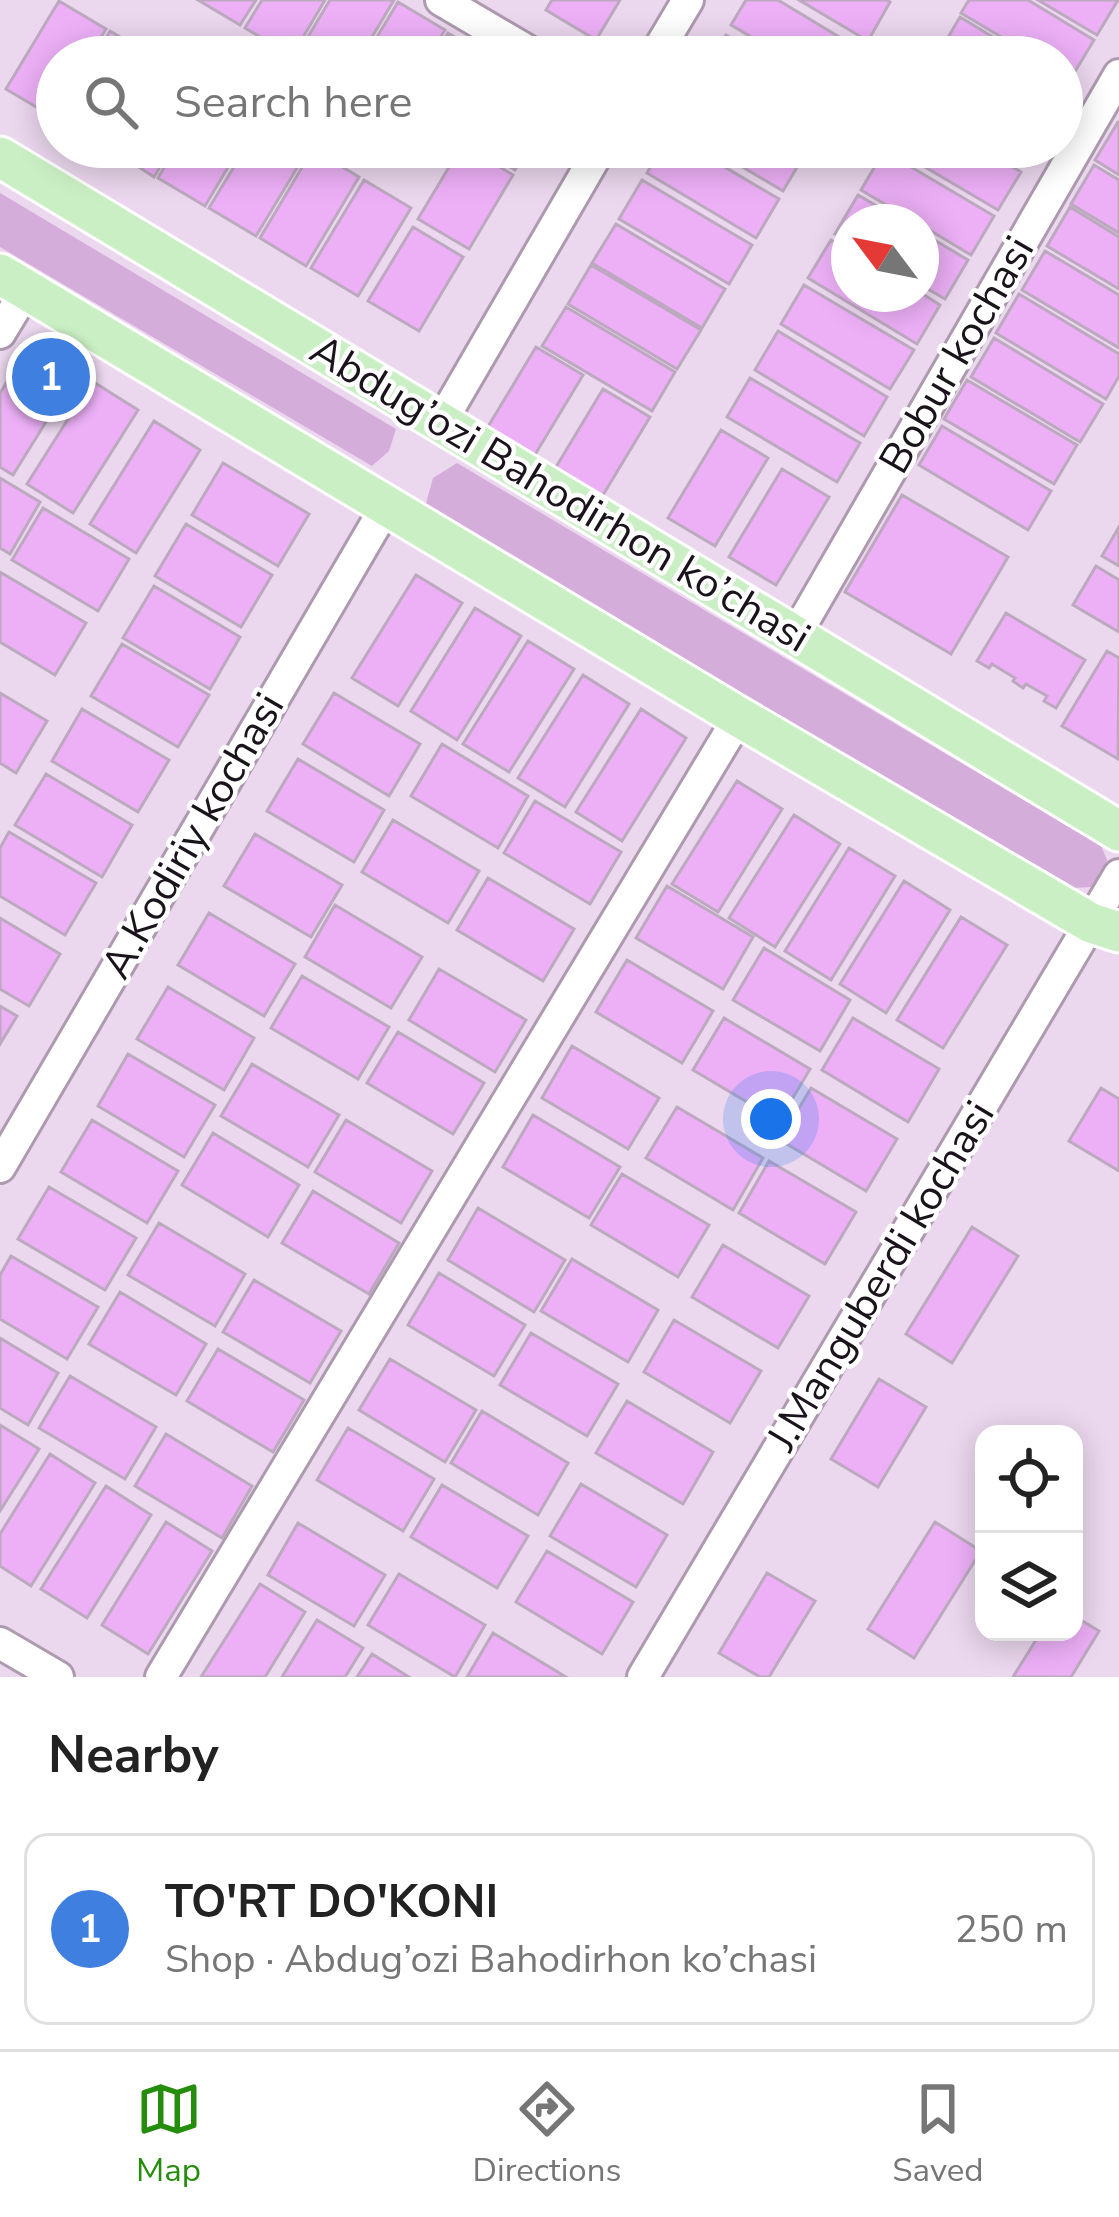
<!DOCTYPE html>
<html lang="en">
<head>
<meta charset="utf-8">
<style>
  :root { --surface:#fff; --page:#f2f2f2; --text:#222; --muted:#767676; --line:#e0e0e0; --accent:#258d0c }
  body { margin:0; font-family:"Nunito Sans",sans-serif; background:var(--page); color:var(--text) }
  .controls { position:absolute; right:36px; bottom:36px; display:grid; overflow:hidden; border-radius:24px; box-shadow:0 6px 30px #0003 }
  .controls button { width:108px; height:108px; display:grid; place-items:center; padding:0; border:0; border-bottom:3px solid var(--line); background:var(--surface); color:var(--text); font:60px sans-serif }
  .compass { position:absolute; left:831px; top:204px; width:108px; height:108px; border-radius:50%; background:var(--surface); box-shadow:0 6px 30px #0003; rotate:302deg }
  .you { position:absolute; left:771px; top:1119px; width:42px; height:42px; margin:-30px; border:9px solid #fff; border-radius:50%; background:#1a73e8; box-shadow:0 0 0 18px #1a73e833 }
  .badge { display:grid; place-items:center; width:78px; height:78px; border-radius:50%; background:var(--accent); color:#fff; font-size:39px; font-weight:700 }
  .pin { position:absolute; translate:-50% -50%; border:6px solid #fff; box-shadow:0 3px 12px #0006 }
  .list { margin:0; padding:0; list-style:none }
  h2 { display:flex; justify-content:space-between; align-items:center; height:156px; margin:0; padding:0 48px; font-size:51px }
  h2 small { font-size:39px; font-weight:400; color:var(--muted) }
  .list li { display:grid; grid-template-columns:78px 1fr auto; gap:36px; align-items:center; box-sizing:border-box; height:192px; margin:0 24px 24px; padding:0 24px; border:3px solid var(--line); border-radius:24px }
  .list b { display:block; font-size:45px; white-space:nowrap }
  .list p { margin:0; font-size:39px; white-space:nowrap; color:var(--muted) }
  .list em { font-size:39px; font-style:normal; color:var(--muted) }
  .icon { flex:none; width:66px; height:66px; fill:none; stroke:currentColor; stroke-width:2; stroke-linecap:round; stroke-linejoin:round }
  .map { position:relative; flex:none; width:1119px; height:1677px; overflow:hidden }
  .search { position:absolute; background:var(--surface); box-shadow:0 6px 30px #0003; left:36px; right:36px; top:36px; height:132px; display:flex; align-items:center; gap:30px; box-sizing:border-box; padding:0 42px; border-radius:66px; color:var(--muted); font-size:45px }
  .sheet { height:372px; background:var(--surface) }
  nav { display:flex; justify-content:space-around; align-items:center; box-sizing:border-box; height:168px; border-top:3px solid var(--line); background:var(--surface); font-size:33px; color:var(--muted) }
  nav a { display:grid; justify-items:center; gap:6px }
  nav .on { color:var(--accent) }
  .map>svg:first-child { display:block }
  .green { fill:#d5addb }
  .building { fill:#edb0f7; stroke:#bca9bf; stroke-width:3 }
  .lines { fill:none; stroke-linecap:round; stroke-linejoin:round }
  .minor-casing { stroke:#ad9aaf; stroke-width:36 }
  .major-casing { stroke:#fff; stroke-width:45 }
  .minor { stroke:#fff; stroke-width:30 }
  .major { stroke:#cbefc4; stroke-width:39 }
  .labels { text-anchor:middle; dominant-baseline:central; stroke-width:9; stroke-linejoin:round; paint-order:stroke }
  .street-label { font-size:42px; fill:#1a131b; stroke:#fff }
</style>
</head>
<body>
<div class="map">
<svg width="1119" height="1677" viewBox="0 0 1119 1677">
  <rect width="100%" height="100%" fill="#ebd7ee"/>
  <!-- green -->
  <path class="green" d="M0,193l396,236 -7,22 -17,15 -372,-219z
    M457,463l644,383 6,14 -5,14 -11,13 -18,1 -648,-381 8,-29z"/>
  <!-- building -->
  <path class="building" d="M198,0h58l-16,25z
    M262,0h63l-33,56 -47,-28z
    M330,0h64l-34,57h-64z
    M552,0h68l-24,40 -50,-30z
    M746,0h32l86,52 -3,5h-76l-54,-32z
    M799,0h88l3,2 -22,39z
    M969,0h59l66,40 -23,38 -9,-5v-16h-27l-74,-44z
    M1038,0h80l-21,35z
    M59,1l47,28 -17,28h-32v54l-4,6 -47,-28z
    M398,2l47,28 -17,27h-63z
    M960,17l66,40 -89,-1z
    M110,31l44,26h-59z
    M448,33l40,24h-55z
    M726,35l38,22h-51z
    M1118,122h1v53l-24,-15z
    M108,147h64l-18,30z
    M176,147h64l-35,59 -47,-28z
    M246,147l63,1 -53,88 -47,-28z
    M461,147h6l46,28 -44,74 -51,-30z
    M478,147h51l-14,23z
    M662,147h29l88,52 -23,39 -109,-65z
    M709,147h88l9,5 -23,39z
    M891,147h88l42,25 -23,38z
    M989,147h44l-12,19z
    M313,149l46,28 -53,89 -46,-28z
    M884,151l110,65 -23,39 -50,-30v-3h-6l-54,-32z
    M1094,165l25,15v53l-48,-29z
    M364,180l47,28 -53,88 -47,-28z
    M642,180l110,65 -23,39 -110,-65z
    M858,195l46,27h-55v20l-14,-8z
    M1070,207l49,30v52l-72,-43z
    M616,224l109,65 -23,39 -110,-65z
    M413,227l50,30 -44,74 -51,-30z
    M921,232l47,28 -23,39 -24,-14z
    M831,240l18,11v43l72,-1 19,12 -23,39 -109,-66z
    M1045,251l74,44v53l-97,-58z
    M591,265l110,65 -24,39 -109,-65z
    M804,285l110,65 -24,39 -109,-65z
    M1019,294l100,60v22l-13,23 -110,-66z
    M566,307l109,65 -23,39 -110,-65z
    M778,331l109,66 -23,39 -109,-66z
    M994,338l109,66 -23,38 -109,-65z
    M31,343l46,29 -64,103 -13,-8v-74z
    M536,347l47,28 -53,88 -47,-28z
    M750,378l110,65 -23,39 -110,-65z
    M967,380l110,65 -23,39 -110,-65z
    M92,381l46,29 -65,103 -46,-29z
    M603,389l47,28 -53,88 -47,-28z
    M154,421l46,29 -64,103 -46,-29z
    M942,426l109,65 -23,39 -109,-65z
    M721,430l47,28 -53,88 -47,-28z
    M223,463l86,51 -31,52 -86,-51z
    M782,469l47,28 -53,88 -47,-28z
    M0,478l40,24 -30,52 -10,-6z
    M902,495l106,62 -57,97 -106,-62z
    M43,508l86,51 -31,52 -86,-51z
    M186,524l86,51 -31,52 -86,-51z
    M1119,527v39l-17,-10z
    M1096,566l23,14v52l-46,-27z
    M0,572l86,51 -31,52 -55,-33z
    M416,575l46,28 -64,103 -46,-28z
    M154,586l86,51 -30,52 -87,-51z
    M475,608l46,28 -64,104 -46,-29z
    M1006,613l79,47 -29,48 -12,-7 3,-5 -21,-12 -3,4 -10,-7 2,-3 -23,-14 -3,4 -12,-7z
    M528,641l46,28 -65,103 -46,-28z
    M122,644l87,51 -31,52 -87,-51z
    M1107,651l12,7 -1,101 -56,-33z
    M583,675l46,29 -64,103 -47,-29z
    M0,693l47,28 -31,52 -16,-10z
    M334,693l86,51 -31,52 -86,-52z
    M82,709l87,51 -31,52 -86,-51z
    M641,709l45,29 -64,103 -46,-29z
    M442,744l86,52 -30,52 -87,-52z
    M298,759l86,51 -30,52 -87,-51z
    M46,774l86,51 -30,52 -87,-52z
    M737,781l45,28 -64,103 -46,-28z
    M535,801l86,51 -31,52 -86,-51z
    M794,815l46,29 -65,103 -46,-29z
    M393,820l86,51 -31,52 -86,-51z
    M9,832l87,51 -31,52 -65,-39v-48z
    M255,834l87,51 -31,52 -87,-51z
    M849,848l46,28 -64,104 -46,-29z
    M488,878l86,51 -31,52 -86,-51z
    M904,881l46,29 -64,103 -46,-29z
    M667,886l86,51 -30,52 -87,-51z
    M335,905l87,52 -31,51 -86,-51z
    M209,913l86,51 -31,52 -86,-51z
    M961,917l46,28 -64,103 -46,-28z
    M0,918l60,36 -31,52 -29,-17z
    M764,948l86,52 -30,51 -87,-51z
    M627,960l86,51 -31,52 -86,-51z
    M439,969l87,51 -31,52 -86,-52z
    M302,976l87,51 -31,52 -87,-51z
    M168,987l86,51 -30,52 -87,-51z
    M0,1006l17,10 -17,28z
    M724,1018l86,51 -31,52 -86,-51z
    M853,1018l86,51 -31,53 -86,-52z
    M398,1032l86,51 -31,51 -86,-51z
    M572,1046l87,52 -31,51 -86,-51z
    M128,1054l87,51 -31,52 -86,-51z
    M252,1064l87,51 -31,52 -87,-51z
    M811,1088l86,51 -31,52 -86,-51z
    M1101,1088l18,11v72l-50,-30z
    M677,1107l86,51 -30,52 -87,-52z
    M533,1115l87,52 -31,51 -86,-51z
    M92,1120l86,51 -31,52 -86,-51z
    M346,1120l86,51 -31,52 -86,-51z
    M213,1133l86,52 -31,52 -86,-52z
    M769,1161l87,51 -31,52 -86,-51z
    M622,1174l87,51 -31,52 -87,-52z
    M49,1187l87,51 -31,52 -87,-51z
    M313,1191l86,52 -30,51 -87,-51z
    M478,1208l87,52 -31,52 -86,-52z
    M159,1223l86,51 -30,52 -87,-51z
    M972,1227l46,29 -66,107 -46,-29z
    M723,1245l86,51 -31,52 -86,-51z
    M11,1256l87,51 -31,52 -67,-40v-44z
    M572,1259l86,51 -30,52 -87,-51z
    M439,1273l86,52 -31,51 -86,-51z
    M254,1280l87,51 -31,52 -87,-51z
    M120,1292l86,52 -30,51 -87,-51z
    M674,1320l87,51 -31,52 -86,-51z
    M531,1333l87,51 -31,52 -87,-51z
    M0,1338l58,35 -30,52 -28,-17z
    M218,1349l86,51 -31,52 -86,-51z
    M390,1359l86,51 -31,52 -86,-52z
    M70,1376l86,51 -31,52 -86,-51z
    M879,1379l47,28 -48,80 -47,-28z
    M627,1401l86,51 -30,52 -87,-51z
    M482,1411l86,52 -30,52 -87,-52z
    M0,1425l39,24 -39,62z
    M348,1428l86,51 -31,52 -86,-51z
    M166,1434l86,52 -30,52 -87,-52z
    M50,1454l45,29 -64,103 -31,-20v-32z
    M581,1484l86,51 -31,52 -86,-51z
    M442,1485l86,51 -31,52 -86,-51z
    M106,1486l45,29 -64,103 -46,-29z
    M166,1522l46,29 -64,103 -46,-29z
    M935,1522l46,29 -67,107 -46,-29z
    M298,1523l87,52 -31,51 -86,-51z
    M547,1551l86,51 -31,52 -86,-52z
    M767,1573l48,28 -46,76h-9l-41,-24z
    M399,1574l86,51 -30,52 -87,-52z
    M260,1584l45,28 -40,65h-64z
    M1074,1616l25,15 -28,46h-58l28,-45h33z
    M317,1620l46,28 -18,29h-63z
    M493,1633l73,44h-99z
    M372,1654l37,23h-52z"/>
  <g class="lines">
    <defs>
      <path id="minor" d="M441,0l97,57
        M654,57l34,-57
        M0,333l26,-43
        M440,424l161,-277
        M795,636l324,-561
        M0,1167l387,-662
        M0,1643l58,34
        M161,1677l578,-960
        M643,1677l476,-802"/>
      <path id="major" d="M0,157l1119,674
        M0,274l739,443 352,206 28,9"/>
    </defs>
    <!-- minor casing -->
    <use href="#minor" class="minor-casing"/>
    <!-- major casing -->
    <use href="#major" class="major-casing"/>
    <!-- minor -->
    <use href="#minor" class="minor"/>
    <!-- major -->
    <use href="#major" class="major"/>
  </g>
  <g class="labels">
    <!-- street labels -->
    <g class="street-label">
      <text transform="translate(957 355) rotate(-60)">Bobur kochasi</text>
      <text transform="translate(560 494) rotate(31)">Abdug’ozi Bahodirhon ko’chasi</text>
      <text transform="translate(193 836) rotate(-60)">A.Kodiriy kochasi</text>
      <text transform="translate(881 1276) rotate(-59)">J.Manguberdi kochasi</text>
    </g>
  </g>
</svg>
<div class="controls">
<button><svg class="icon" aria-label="locate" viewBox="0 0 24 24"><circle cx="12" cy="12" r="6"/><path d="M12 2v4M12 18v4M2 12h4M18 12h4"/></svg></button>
<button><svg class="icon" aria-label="layers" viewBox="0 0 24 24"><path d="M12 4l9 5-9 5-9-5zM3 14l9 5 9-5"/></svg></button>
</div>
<svg class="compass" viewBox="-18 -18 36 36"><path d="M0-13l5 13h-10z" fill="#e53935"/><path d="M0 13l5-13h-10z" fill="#767676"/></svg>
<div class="you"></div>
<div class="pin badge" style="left:51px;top:377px;background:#3f7fe0">1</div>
<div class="search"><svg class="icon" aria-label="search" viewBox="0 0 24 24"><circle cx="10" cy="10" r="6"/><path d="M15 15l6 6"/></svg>Search here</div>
</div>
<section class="sheet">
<h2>Nearby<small></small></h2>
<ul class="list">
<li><span class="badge" style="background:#3f7fe0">1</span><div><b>TO'RT DO'KONI</b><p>Shop · Abdug’ozi Bahodirhon ko’chasi</p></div><em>250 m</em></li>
</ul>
</section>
<nav>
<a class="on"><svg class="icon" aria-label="map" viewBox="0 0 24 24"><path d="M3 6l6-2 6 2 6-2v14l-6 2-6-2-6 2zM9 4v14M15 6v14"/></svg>Map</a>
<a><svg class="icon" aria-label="directions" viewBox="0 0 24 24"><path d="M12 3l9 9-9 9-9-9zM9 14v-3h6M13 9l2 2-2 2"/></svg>Directions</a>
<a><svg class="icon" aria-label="saved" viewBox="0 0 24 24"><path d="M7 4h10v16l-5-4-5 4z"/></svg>Saved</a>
</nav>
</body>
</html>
